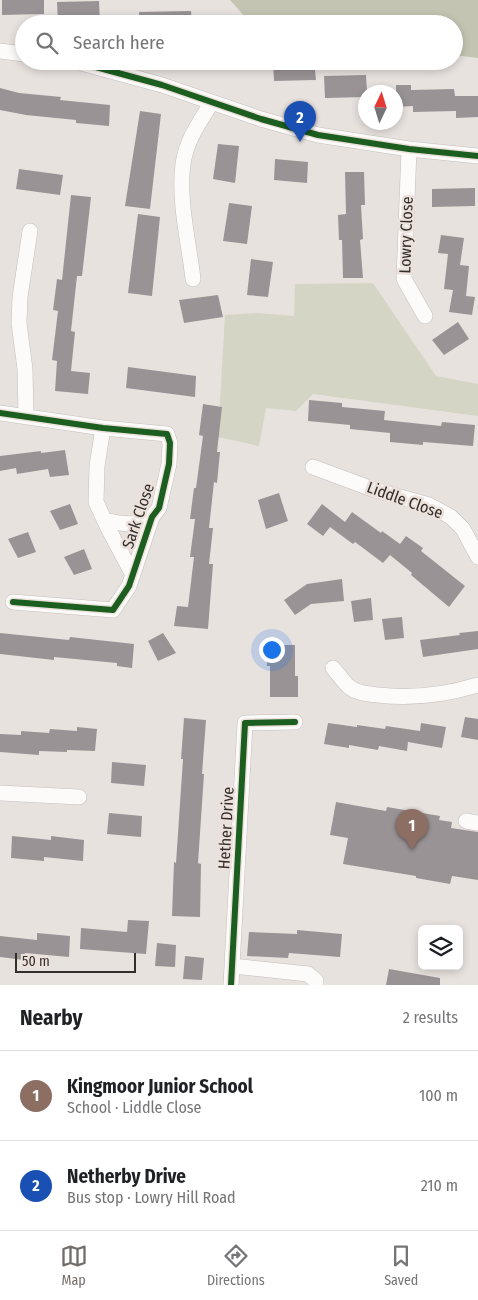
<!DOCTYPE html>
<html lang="en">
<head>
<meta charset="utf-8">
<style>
  :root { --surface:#fff; --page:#f2f2f2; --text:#202124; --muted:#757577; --line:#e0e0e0; --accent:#726d6a }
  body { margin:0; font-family:"Fira Sans Condensed",sans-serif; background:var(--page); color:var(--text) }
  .controls { position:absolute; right:15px; bottom:15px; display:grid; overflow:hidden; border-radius:8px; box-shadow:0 2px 8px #0003 }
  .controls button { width:45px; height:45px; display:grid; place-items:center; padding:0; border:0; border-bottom:1px solid var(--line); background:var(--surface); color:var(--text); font:25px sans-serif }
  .compass { position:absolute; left:358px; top:85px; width:45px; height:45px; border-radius:50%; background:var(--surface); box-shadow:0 2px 8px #0003; rotate:4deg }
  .scale { position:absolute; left:15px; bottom:12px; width:121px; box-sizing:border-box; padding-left:5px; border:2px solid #322e2b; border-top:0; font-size:14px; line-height:18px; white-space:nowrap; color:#322e2b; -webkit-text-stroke:4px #ece1db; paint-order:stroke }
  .you { position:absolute; left:271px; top:649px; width:18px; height:18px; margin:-12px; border:4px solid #fff; border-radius:50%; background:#1a73e8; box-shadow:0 0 0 8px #1a73e833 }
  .badge { display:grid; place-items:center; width:32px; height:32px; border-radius:50%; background:var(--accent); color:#fff; font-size:16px; font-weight:700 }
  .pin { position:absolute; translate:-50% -41px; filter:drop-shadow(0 1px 2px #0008) }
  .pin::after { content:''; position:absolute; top:26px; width:18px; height:15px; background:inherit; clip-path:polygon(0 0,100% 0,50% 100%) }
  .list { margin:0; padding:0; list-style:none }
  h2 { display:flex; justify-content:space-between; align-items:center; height:65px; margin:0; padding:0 20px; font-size:21px }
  h2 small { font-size:16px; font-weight:400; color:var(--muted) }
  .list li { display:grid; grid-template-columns:32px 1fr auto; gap:15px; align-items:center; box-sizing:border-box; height:90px; padding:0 20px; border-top:1px solid var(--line) }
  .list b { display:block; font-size:19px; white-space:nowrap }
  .list p { margin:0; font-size:16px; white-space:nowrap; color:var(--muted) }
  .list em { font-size:16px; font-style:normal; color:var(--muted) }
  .icon { flex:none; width:28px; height:28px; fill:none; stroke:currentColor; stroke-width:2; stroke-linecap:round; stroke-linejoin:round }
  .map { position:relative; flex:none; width:478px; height:985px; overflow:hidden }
  .search { position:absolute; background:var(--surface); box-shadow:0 2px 8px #0003; left:15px; right:15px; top:15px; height:55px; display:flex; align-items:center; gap:12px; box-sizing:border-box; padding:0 18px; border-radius:28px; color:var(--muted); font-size:19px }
  .sheet { height:245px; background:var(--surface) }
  nav { display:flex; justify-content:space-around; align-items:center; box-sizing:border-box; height:70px; border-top:1px solid var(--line); background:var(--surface); font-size:14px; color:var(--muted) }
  nav a { display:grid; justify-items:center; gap:2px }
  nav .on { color:var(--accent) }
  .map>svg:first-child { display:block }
  .green { fill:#d4d5c4 }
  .forest { fill:#c3c4b1 }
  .building { fill:#9a9396 }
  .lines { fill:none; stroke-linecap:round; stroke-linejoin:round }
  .minor-casing { stroke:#c3bebc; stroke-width:16 }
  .minor { stroke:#fcfbfa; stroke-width:15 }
  .cycleway-casing { stroke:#ece1db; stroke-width:9 }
  .cycleway { stroke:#1b5e20; stroke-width:6 }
  .labels { text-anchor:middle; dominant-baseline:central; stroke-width:5; stroke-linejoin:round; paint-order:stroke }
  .street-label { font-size:16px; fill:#322e2b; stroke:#ece1db }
</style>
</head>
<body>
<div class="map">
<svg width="478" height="985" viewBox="0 0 478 985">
  <rect width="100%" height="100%" fill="#e8e2df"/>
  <!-- green -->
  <path class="green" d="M373,283l63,93 42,8v32l-165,-22 -17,17 -30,-3 -7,38 -41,-9 7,-122 33,-2 36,3 1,-32z"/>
  <!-- forest -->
  <path class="forest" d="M230,0h248v58l-24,-3v-31h-198l-8,-4z"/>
  <!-- building -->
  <path class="building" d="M2,0h42v14l-42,1z
    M99,1l1,22 -42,1 -1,-22z
    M191,11l1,13h-52l-1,-12z
    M273,61h41l2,19 -42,1z
    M366,75l1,17h-1v5l-41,1 -1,-22z
    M396,85h15v5l43,-1 1,7h23v21l-22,1v-7l-43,1v-6l-17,1z
    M0,88l19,5 42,4 -1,3 50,5 -1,21 -33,-3v-3l-50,-5 -26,-5z
    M140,111l21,3 -11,95 -25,-3z
    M218,144l21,2 -4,37 -22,-4z
    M275,159l33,3 -1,21 -33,-3z
    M19,169l44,6 -3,20 -44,-6z
    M345,172h19l1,33h-4l2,34 -3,1 3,38h-20l-1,-38h-3l-1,-25 8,-1z
    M475,188v18l-43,1v-18z
    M71,195l20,2 -9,79h-5l-6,55 4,1 -4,39 19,2 -2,21 -33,-3 2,-30 -5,-1 6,-49 -5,-1 4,-31 5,1z
    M229,203l23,3 -5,38 -24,-3z
    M138,214l22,3 -8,79 -24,-3z
    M441,235l23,3 -4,27 9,1 -3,30 9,1 -3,18 -23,-3 4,-22 -9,-1 4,-35 -10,-1z
    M251,259l22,3 -5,35 -21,-2z
    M218,295l5,22 -39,6 -5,-23z
    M458,322l11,17 -25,16 -12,-15z
    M128,367l68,9 -1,21 -69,-9z
    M309,400l33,3v4l43,4 -1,9 57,6 1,-4 33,3 -2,21 -50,-4v3l-33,-3v-9l-40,-4v-4l-42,-4z
    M203,404l19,3 -5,45h3l-3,31 -3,-1 -5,46h4l-4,36h4l-5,65 -34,-3 3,-20 11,1 6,-50h-4l5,-38h-5l4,-31h2l7,-52 -4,-1z
    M65,450l4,25 -19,2 -2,-8 -31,5 -1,-6 -16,3v-15l41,-5v2z
    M279,493l9,28 -22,8 -8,-29z
    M70,504l8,20 -18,6 -10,-19z
    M322,504l23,18 7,-10 29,21 1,-2 18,13 6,-8 17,12 -2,3 44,35 -16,21 -38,-32 1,-2 -22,-18 -7,8 -28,-21 -2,2 -23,-17 -7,9 -16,-12z
    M28,532l8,20 -18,6 -10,-19z
    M84,549l8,20 -18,6 -10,-18z
    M342,579l2,22 -33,3 -16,11 -11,-15 23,-16z
    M371,598l2,22 -19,2 -3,-21z
    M402,617l2,21 -19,2 -3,-21z
    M478,631v18l-55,8 -3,-17 40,-5 -1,-2z
    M0,633l69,7 1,-3 64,7 -2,24 -15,-2v-3l-63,-6v3l-54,-6z
    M163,633l13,20 -18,8 -10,-20z
    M267,645h28v31h3v21h-28v-31h-3z
    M465,717l13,2v21l-17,-3z
    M184,718l22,2 -4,54h2l-6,89 3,1 -1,53 -28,-1 2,-54 2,1 7,-104h-2z
    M328,723l29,4v-2l28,4 1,-3 34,5 1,-8 25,4 -4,21 -34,-6 -1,9 -28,-5 -1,4 -29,-5v3l-25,-4z
    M77,727l20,2 -2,22 -28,-1v2l-28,-1v4l-39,-3v-18l21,1v-4l28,2 1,-4 27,2z
    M112,762l34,3 -2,21 -33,-3z
    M336,802l50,9 1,-4 53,9 -1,4 13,2 -1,6 27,4v48l-26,-4 -2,8 -34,-6v-2l-73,-12 5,-26 -18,-3z
    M109,813l33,3 -1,21 -34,-3z
    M12,836l39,4v-4l33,4 -1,21 -39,-4v4l-33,-3z
    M128,920l21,1 -3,33 -66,-5 1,-21 46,4z
    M297,930l45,4 -2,23 -51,-4 -1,5 -41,-2 2,-24 48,2z
    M37,933l33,3 -1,21 -44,-4 -1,7 -24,-3v-21l37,4z
    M157,943l19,2 -1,22 -20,-1z
    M185,956l19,2 -2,22 -19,-1z
    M389,969l51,9v7h-54z"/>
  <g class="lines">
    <defs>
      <path id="minor" d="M0,51l24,3
        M74,61l88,24 99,34 57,16 91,14 69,7
        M409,149l-5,130 21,37
        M193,279c-4,-36 -15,-79 -10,-115 3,-23 17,-43 29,-62
        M0,413l103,15 64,6 3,9 -1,21 -10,44 -7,9 -23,69 -16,24 -100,-8
        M26,416l-1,-47 -6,-46 1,-26 10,-66
        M103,428l-6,38 -1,36 12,26 25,47
        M313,467l62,23 54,15 22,12 12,12 15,28
        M104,520c18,4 32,7 48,-3
        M333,668c5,6 10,13 15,18 8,7 20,8 30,9 34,4 67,0 100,-10
        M0,793l79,4
        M466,821l12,2
        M233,966l75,8 8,7v4
        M231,985l14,-262 50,-1"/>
    </defs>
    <!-- minor casing -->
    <use href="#minor" class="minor-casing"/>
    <!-- minor -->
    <use href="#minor" class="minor"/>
    <defs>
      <path id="cycleway" d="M74,61l88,24 99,34 57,16 91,14 69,7
        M0,413l103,15 64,6 3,9 -1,21 -10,44 -7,9 -23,69 -16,24 -100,-8
        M231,985l14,-262 50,-1"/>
    </defs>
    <!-- cycleway casing -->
    <use href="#cycleway" class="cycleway-casing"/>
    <!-- cycleway -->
    <use href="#cycleway" class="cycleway"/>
  </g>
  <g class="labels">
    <!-- street labels -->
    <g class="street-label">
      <text transform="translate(406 235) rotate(-88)">Lowry Close</text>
      <text transform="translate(405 500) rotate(20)">Liddle Close</text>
      <text transform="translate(138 516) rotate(-71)">Sark Close</text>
      <text transform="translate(226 828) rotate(-87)">Hether Drive</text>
    </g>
  </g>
</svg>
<div class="controls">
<button><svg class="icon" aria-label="layers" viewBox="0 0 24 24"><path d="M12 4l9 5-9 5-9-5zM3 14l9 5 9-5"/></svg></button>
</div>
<svg class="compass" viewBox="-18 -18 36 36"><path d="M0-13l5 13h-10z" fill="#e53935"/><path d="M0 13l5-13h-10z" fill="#757577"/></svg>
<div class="scale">50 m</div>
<div class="you"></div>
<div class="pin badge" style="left:412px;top:850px;background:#8d6e63">1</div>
<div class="pin badge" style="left:300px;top:142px;background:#1a4fb4">2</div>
<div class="search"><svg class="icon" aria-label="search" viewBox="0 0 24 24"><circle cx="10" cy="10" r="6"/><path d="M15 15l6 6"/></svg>Search here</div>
</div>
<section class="sheet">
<h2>Nearby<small>2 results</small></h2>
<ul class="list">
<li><span class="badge" style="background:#8d6e63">1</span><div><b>Kingmoor Junior School</b><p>School · Liddle Close</p></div><em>100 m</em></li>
<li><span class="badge" style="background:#1a4fb4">2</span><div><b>Netherby Drive</b><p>Bus stop · Lowry Hill Road</p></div><em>210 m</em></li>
</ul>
</section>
<nav>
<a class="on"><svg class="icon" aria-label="map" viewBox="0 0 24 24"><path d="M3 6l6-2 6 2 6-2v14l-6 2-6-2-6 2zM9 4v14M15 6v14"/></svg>Map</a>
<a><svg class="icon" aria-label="directions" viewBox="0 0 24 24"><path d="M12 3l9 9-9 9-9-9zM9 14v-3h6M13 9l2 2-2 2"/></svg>Directions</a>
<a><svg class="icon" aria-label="saved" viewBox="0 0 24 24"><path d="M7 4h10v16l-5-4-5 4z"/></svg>Saved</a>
</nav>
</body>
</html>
